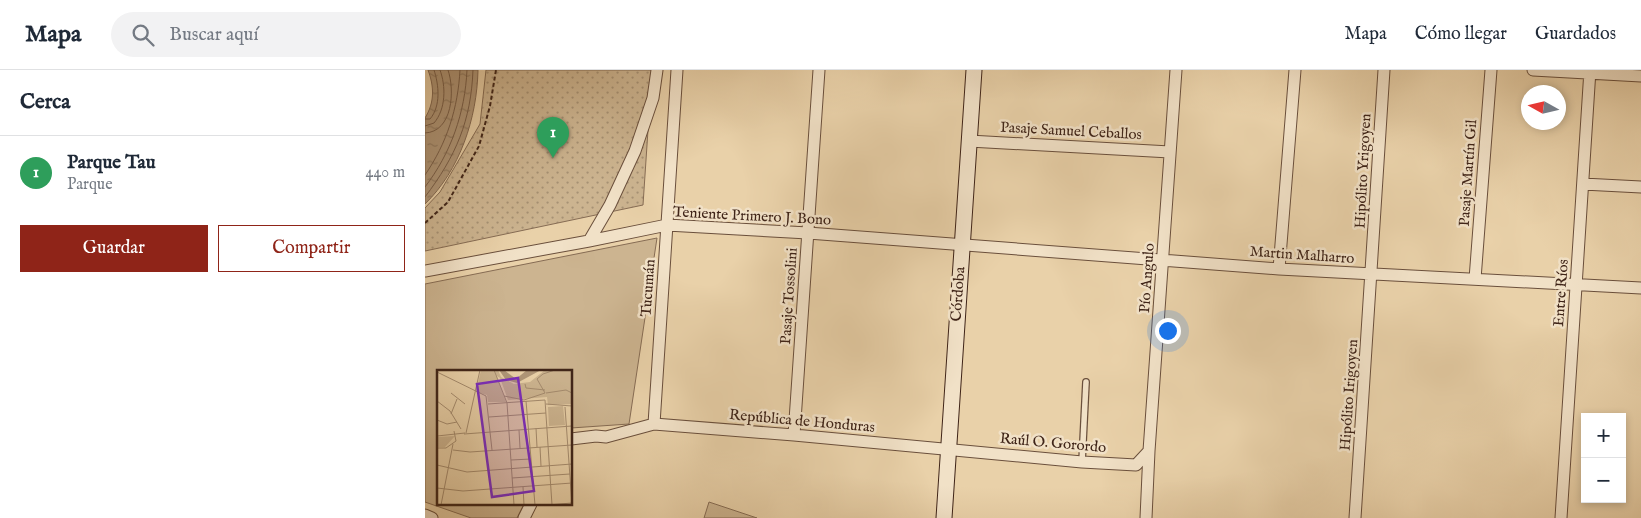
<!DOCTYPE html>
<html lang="es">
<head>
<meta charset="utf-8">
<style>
  :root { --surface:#fff; --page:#f2f2f3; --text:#1f2937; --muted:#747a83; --line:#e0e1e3; --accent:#8f2418 }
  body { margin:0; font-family:"IM FELL English",serif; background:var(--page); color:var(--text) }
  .controls { position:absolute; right:15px; bottom:15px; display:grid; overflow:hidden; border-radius:0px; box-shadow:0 2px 8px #0003 }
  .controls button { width:45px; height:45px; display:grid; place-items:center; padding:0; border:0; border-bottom:1px solid var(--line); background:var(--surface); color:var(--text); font:25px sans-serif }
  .compass { position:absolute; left:1096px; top:15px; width:45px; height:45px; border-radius:50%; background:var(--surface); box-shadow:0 2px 8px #0003; rotate:278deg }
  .you { position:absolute; left:742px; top:260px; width:18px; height:18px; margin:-12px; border:4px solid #fff; border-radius:50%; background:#1a73e8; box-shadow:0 0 0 8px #1a73e833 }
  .badge { display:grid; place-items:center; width:32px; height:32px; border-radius:50%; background:var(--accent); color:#fff; font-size:16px; font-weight:700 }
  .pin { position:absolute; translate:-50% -41px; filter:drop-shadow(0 1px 2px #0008) }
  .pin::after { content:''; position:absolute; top:26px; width:18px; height:15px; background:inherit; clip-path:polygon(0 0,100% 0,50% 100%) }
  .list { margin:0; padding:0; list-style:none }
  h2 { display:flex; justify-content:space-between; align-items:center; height:65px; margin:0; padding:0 20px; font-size:21px }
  h2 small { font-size:16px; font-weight:400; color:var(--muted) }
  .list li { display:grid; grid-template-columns:32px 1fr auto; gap:15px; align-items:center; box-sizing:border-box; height:75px; padding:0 20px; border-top:1px solid var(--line) }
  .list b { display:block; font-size:19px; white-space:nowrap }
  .list p { margin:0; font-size:16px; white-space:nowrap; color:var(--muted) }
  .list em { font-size:16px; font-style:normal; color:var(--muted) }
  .actions { display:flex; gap:10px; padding:15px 20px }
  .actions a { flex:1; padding:11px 0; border:1px solid var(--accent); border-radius:0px; text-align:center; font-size:18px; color:var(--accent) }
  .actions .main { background:var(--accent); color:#fff }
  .icon { flex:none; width:28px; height:28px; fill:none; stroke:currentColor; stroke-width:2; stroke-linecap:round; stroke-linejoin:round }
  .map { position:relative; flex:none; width:1216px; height:448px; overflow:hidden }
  header { display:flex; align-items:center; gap:30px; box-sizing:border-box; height:70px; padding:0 25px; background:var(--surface); border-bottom:1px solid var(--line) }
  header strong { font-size:24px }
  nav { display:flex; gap:28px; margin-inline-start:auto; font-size:18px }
  .search { width:350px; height:45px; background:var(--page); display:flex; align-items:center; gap:12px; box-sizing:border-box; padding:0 18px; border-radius:28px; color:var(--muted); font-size:19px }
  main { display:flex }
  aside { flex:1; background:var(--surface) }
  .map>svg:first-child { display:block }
  .green { fill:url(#green-dots); stroke:#866c54 }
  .pitch { fill:#ccb490; stroke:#866c54 }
  .water { fill:url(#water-ripples); stroke:#826852 }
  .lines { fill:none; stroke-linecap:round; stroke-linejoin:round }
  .shore { stroke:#775d48; stroke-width:1 }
  .lane-casing { stroke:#6a4f3c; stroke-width:8 }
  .street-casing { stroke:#6a4f3c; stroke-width:13 }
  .secondary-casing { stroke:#3f2418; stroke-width:17 }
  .path { stroke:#3f2418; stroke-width:2; stroke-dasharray:4 2.5; stroke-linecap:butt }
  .lane { stroke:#f1e1c7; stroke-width:5.5 }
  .street { stroke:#f1e1c7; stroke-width:11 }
  .secondary { stroke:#f1e1c7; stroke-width:15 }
  .labels { text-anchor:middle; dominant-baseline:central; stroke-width:5; stroke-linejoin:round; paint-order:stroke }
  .street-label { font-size:15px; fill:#3f2418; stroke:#f1e1c7 }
  .inset-road { fill:none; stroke:#a58c6f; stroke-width:1 }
  .view { fill:#7b2cbf; fill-opacity:0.15; stroke:#7b2cbf; stroke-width:2.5 }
  .inset-edge { fill:none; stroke:#3f2418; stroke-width:2.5 }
</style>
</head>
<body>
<header>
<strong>Mapa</strong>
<div class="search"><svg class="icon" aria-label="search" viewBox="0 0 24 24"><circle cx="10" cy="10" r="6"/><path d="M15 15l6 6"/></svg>Buscar aquí</div>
<nav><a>Mapa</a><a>Cómo llegar</a><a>Guardados</a></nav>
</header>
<main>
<aside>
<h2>Cerca<small></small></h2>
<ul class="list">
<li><span class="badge" style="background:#2e9e5b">1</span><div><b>Parque Tau</b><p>Parque</p></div><em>440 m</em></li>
</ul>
<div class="actions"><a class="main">Guardar</a><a>Compartir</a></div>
</aside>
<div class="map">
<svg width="1216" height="448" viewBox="0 0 1216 448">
  <defs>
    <pattern id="green-dots" width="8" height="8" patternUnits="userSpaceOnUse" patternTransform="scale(1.25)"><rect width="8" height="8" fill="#ccb490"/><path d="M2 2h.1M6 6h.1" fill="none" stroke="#a79275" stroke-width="1.8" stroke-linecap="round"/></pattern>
    <pattern id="water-ripples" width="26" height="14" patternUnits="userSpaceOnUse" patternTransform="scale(1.25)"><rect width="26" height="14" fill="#af9678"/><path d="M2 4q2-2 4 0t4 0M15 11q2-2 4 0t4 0" fill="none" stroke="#907a61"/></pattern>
  </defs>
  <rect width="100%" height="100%" fill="#e9d1a9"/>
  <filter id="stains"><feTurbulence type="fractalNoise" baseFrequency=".004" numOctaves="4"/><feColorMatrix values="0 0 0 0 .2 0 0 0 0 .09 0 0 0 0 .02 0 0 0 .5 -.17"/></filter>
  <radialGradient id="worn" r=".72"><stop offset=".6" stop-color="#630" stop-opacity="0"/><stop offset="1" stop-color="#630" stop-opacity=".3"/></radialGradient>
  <!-- green -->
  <path class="green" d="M61,0h166l-9,135 -218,46v-43l15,-16 40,-68z"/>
  <!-- pitch -->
  <path class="pitch" d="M232,168l-28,186 -58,4v-56h-132v132h85l-7,14h-46l-46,-16v-218z
    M284,432l48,16h-53z"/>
  <!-- water -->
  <path class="water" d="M3,0h50c-1,48 -18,100 -53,134v-86c10,-16 9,-32 3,-48z"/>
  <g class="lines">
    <!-- shore -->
    <path class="shore" d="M0,49h5c11,-13 9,-34 4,-49
      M0,56l9,-3c12,-14 12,-37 6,-53
      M0,63c28,-1 30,-43 23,-63
      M0,105c22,-32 33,-67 35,-105
      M0,117c26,-34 40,-74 42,-117
      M0,127c31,-41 46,-76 48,-127"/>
    <defs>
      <path id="lane" d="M657,392l4,-80"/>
      <path id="street" d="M1108,0l108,6
        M544,71l201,11
        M1158,114l58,3
        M164,171l21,-36 25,-54 18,-53 4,-28
        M854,199l16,-199
        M0,201l164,-30 78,-16 141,8 471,36 362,19
        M1050,209l16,-209
        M229,354l23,-354
        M369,365l25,-365
        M146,369l25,-3 10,1 48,-13 140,11 288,27 54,3 13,-14
        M0,445l7,3
        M99,448l7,-14
        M721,448l3,-67 27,-381
        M930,448l29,-448
        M1136,448l29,-448"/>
      <path id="secondary" d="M519,448l30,-448"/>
    </defs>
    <!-- lane casing -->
    <use href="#lane" class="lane-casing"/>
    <!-- street casing -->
    <use href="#street" class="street-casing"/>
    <!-- secondary casing -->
    <use href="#secondary" class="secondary-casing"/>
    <!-- path -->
    <path class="path" d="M0,153l23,-21 31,-56 11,-40 6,-36"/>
    <!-- lane -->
    <use href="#lane" class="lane"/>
    <!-- street -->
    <use href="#street" class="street"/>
    <!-- secondary -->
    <use href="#secondary" class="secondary"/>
  </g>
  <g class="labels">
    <!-- street labels -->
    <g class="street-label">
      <text transform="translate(646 61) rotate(3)">Pasaje Samuel Ceballos</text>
      <text transform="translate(938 101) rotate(-87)">Hipólito Yrigoyen</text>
      <text transform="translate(1043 103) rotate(-86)">Pasaje Martín Gil</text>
      <text transform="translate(327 146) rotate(3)">Teniente Primero J. Bono</text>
      <text transform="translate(877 185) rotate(4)">Martin Malharro</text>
      <text transform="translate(722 208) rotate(-86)">Pío Angulo</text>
      <text transform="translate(223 218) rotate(-86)">Tucumán</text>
      <text transform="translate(1136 223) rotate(-86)">Entre Ríos</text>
      <text transform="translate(533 224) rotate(-86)">Córdoba</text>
      <text transform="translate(364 226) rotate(-86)">Pasaje Tossolini</text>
      <text transform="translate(924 325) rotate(-86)">Hipólito Irigoyen</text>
      <text transform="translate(377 351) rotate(5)">República de Honduras</text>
      <text transform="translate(628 373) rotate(5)">Raúl O. Gorordo</text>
    </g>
  </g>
  <!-- overview -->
  <g transform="translate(12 300)">
    <rect width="135" height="135" fill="#e9d1a9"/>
    <path d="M50,0h11l3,7 13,7 16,-2 15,-12h27v34l-24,1 -1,-8 -39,3 -8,-22zM18,66l-10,11h-8v-10z" fill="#ccb490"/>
    <path d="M44,0h10l6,7 9,25h-18l-1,-7 -11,-3zM126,36l2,19 -16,1 -1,-19z" fill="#ccb490"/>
    <path d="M62,0h5l12,9 11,-9h14l-24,13 -11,-3z" fill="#af9678"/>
    <path class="inset-road" d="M57,0l13,33 7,102M0,2l49,24 6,54M88,14l1,4 19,2M14,23l14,11M109,23l20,-3 6,3M67,26l20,4 21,-7 -8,-14 6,-5 12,-4M0,31l13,10 11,18M89,31l9,104M51,34l57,-4 7,105M109,34l26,2M128,37l7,98M14,44l6,-15M52,47l57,-4M0,50l10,4 10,-2M99,58l1,19M82,60l1,18M29,63l14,-63M27,64l108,-8M0,66l28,-3M103,77l1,19M0,78h9l10,-7 -2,-10M16,80l17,2 102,-7M74,90l20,-1M0,95l30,7 105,-8M75,108l58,-4M86,117l1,18M0,118l26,3 109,-8M4,135l12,-61M111,135l24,-2"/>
    <path class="view" d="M81,8l16,113 -42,6 -15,-113z"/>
    <rect width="135" height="135" class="inset-edge"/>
  </g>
  <rect width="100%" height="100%" filter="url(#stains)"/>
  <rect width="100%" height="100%" fill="url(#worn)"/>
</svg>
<div class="controls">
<button>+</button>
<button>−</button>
</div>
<svg class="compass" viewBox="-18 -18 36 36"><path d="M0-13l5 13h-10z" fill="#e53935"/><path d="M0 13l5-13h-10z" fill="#747a83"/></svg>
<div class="you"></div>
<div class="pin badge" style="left:128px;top:88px;background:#2e9e5b">1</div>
</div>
</main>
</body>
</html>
